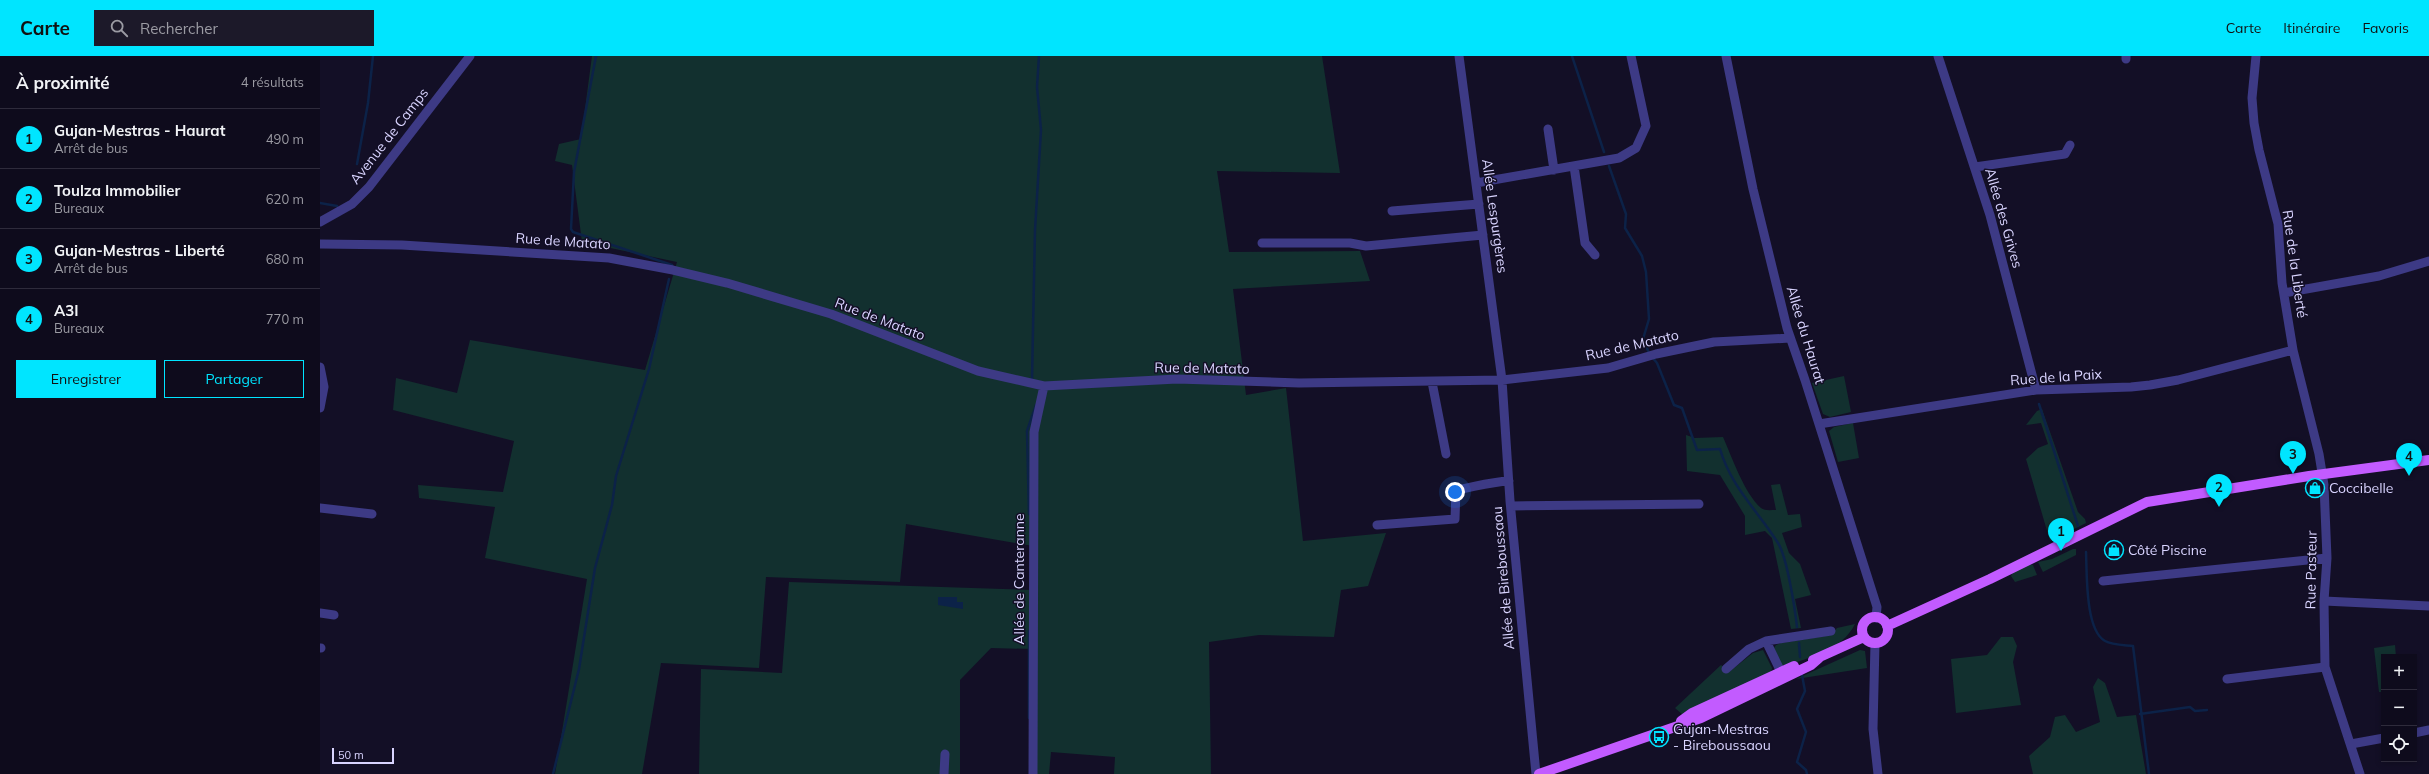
<!DOCTYPE html>
<html lang="fr">
<head>
<meta charset="utf-8">
<style>
  :root { --surface:#0e0b1c; --page:#1c1929; --text:#f1f3f6; --muted:#9b9ba3; --line:#2e2b3b; --accent:#00e5ff }
  body { margin:0; font-family:Mulish,sans-serif; background:var(--page); color:var(--text) }
  .controls { position:absolute; right:12px; bottom:12px; display:grid; overflow:hidden; border-radius:0px; box-shadow:0 2px 6px #0003 }
  .controls button { width:36px; height:36px; display:grid; place-items:center; padding:0; border:0; border-bottom:1px solid var(--line); background:var(--surface); color:var(--text); font:20px sans-serif }
  .scale { position:absolute; left:12px; bottom:10px; width:62px; box-sizing:border-box; padding-left:4px; border:2px solid #d9d4ff; border-top:0; font-size:11px; line-height:14px; white-space:nowrap; color:#d9d4ff; -webkit-text-stroke:3px #130f26; paint-order:stroke }
  .you { position:absolute; left:1135px; top:436px; width:14px; height:14px; margin:-10px; border:3px solid #fff; border-radius:50%; background:#1a73e8; box-shadow:0 0 0 6px #1a73e833 }
  .badge { display:grid; place-items:center; width:26px; height:26px; border-radius:50%; background:var(--accent); color:#111; font-size:13px; font-weight:700 }
  .pin { position:absolute; translate:-50% -33px; filter:drop-shadow(0 1px 2px #0008) }
  .pin::after { content:''; position:absolute; top:21px; width:14px; height:12px; background:inherit; clip-path:polygon(0 0,100% 0,50% 100%) }
  .list { margin:0; padding:0; list-style:none }
  h2 { display:flex; justify-content:space-between; align-items:center; height:52px; margin:0; padding:0 16px; font-size:17px }
  h2 small { font-size:13px; font-weight:400; color:var(--muted) }
  .list li { display:grid; grid-template-columns:26px 1fr auto; gap:12px; align-items:center; box-sizing:border-box; height:60px; padding:0 16px; border-top:1px solid var(--line) }
  .list b { display:block; font-size:15px; white-space:nowrap }
  .list p { margin:0; font-size:13px; white-space:nowrap; color:var(--muted) }
  .list em { font-size:13px; font-style:normal; color:var(--muted) }
  .actions { display:flex; gap:8px; padding:12px 16px }
  .actions a { flex:1; padding:9px 0; border:1px solid var(--accent); border-radius:0px; text-align:center; font-size:14px; color:var(--accent) }
  .actions .main { background:var(--accent); color:#111 }
  .icon { flex:none; width:22px; height:22px; fill:none; stroke:currentColor; stroke-width:2; stroke-linecap:round; stroke-linejoin:round }
  .map { position:relative; flex:none; width:2109px; height:718px; overflow:hidden }
  header { display:flex; align-items:center; gap:24px; box-sizing:border-box; height:56px; padding:0 20px; background:var(--accent); color:#111 }
  header strong { font-size:19px }
  nav { display:flex; gap:22px; margin-inline-start:auto; font-size:14px }
  .search { width:280px; height:36px; background:var(--page); display:flex; align-items:center; gap:10px; box-sizing:border-box; padding:0 14px; border-radius:0px; color:var(--muted); font-size:15px }
  main { display:flex }
  aside { flex:1; background:var(--surface) }
  .map>svg:first-child { display:block }
  .green { fill:#12302f }
  .water { fill:#0c2248 }
  .lines { fill:none; stroke-linecap:round; stroke-linejoin:round }
  .stream { stroke:#0c2248; stroke-width:2.5 }
  .minor { stroke:#3d3a85; stroke-width:9 }
  .major { stroke:#c25bff; stroke-width:10 }
  .labels { text-anchor:middle; dominant-baseline:central; stroke-width:3; stroke-linejoin:round; paint-order:stroke }
  .street-label { font-size:14px; fill:#d9d4ff; stroke:#130f26 }
  .poi-label { font-size:14px; fill:#d9d4ff; stroke:#130f26; text-anchor:start }
</style>
</head>
<body>
<header>
<strong>Carte</strong>
<div class="search"><svg class="icon" aria-label="search" viewBox="0 0 24 24"><circle cx="10" cy="10" r="6"/><path d="M15 15l6 6"/></svg>Rechercher</div>
<nav><a>Carte</a><a>Itinéraire</a><a>Favoris</a></nav>
</header>
<main>
<aside>
<h2>À proximité<small>4 résultats</small></h2>
<ul class="list">
<li><span class="badge">1</span><div><b>Gujan-Mestras - Haurat</b><p>Arrêt de bus</p></div><em>490 m</em></li>
<li><span class="badge">2</span><div><b>Toulza Immobilier</b><p>Bureaux</p></div><em>620 m</em></li>
<li><span class="badge">3</span><div><b>Gujan-Mestras - Liberté</b><p>Arrêt de bus</p></div><em>680 m</em></li>
<li><span class="badge">4</span><div><b>A3I</b><p>Bureaux</p></div><em>770 m</em></li>
</ul>
<div class="actions"><a class="main">Enregistrer</a><a>Partager</a></div>
</aside>
<div class="map">
<svg width="2109" height="718" viewBox="0 0 2109 718">
  <rect width="100%" height="100%" fill="#130f26"/>
  <!-- green -->
  <path class="green" d="M272,0h730l18,117 -123,-2 12,81 131,-1 10,30 -137,8 13,106 40,-7 17,153 83,-8 -18,53 -27,4 -7,47 -75,-2 -50,7 2,132h-97l1,-17 -64,-5 -2,22h-14l-1,-125 -43,-1 -31,32v94h-261l2,-105 81,4 7,-91 244,8v-44l-127,-22 -6,58 -134,-5 -7,91 -98,-5 -19,111h-87l32,-195 -102,-21 10,-51 -76,-9 -1,-13 85,7 11,-51 -121,-31 3,-32 61,15 13,-53 175,30 32,-108 -95,-20 -10,-77 -17,-4 4,-17 22,-5z
    M1524,320l7,36 -21,5 -7,-3 -11,-31z
    M1722,353l36,103 7,7 1,4 -36,18 -24,-82 12,-11 10,-4 -7,-21 -15,2 11,-14z
    M1533,367l6,35 -21,4 -9,-31 5,-4z
    M1366,379l9,3 28,-1c9,20 21,56 38,71 4,3 9,2 15,2l-5,-25 9,-1 8,31 12,-1 2,13 -20,6 7,20 11,11 11,31 -16,4 6,29 -10,1 -19,-91 -7,-7 -20,4v-19l-25,-41 -33,-4z
    M1753,493h3v6l-33,17 -5,-10 14,-3z
    M1709,508l4,1 4,10 -22,7 -4,-6 2,-4z
    M1535,568c-13,26 -43,32 -69,42l-4,-1 -8,-17 2,-3 5,-2 50,-8 6,-7z
    M1681,581h12l4,9 -4,16 8,43 -65,8 -5,-54 36,-4z
    M2075,589l1,12h-12v35h-5l-5,-44z
    M1443,594l9,18 -1,6 -88,41 -8,-7 46,-43 8,7 24,-19z
    M1540,594l5,1 2,17 -71,11z
    M1778,622l7,5 12,34 19,-2 10,59h-113l-4,-18 21,-19 5,-20 10,-2 11,17 24,-10 -7,-35z"/>
  <!-- water -->
  <path class="water" d="M618,541h19v5h6v7l-25,-4z"/>
  <g class="lines">
    <!-- stream -->
    <path class="stream" d="M276,0l-22,116 -3,57 2,3 99,33
      M1252,0l32,96
      M37,108l11,-61 5,-47
      M1289,110l17,48 -1,14 17,28 4,16 3,47 -6,20 6,14
      M0,147l17,3
      M1332,301l5,6 17,42 8,3 15,42 23,-1c11,38 38,62 58,94 9,14 17,66 19,84
      M712,324l3,-150 6,-100 -4,-43 2,-31
      M1719,348l39,122
      M709,458l-2,-83 9,-26
      M1766,496c1,21 -1,78 19,89 7,4 20,4 28,5l16,128
      M1479,587l1,14
      M1482,619l3,16 -8,18 9,23 -9,30 9,8 1,4
      M1820,658l50,-7 5,4 12,-1
      M709,662v-87
      M233,718l26,-105 16,-101 17,-63 4,-29 33,-107 20,-90"/>
    <!-- minor -->
    <path class="minor" d="M1139,0l43,324 8,121 26,273
      M1406,0l27,133 34,139 18,52 72,227 -1,11
      M1618,0l52,159 46,175
      M1806,0v3
      M1936,0l-4,42 2,25 5,27 19,74 4,59 11,67 26,104 5,31 3,73 -3,43 1,66 35,107
      M1228,73l6,41
      M1254,110l11,77 10,12
      M1655,111l90,-13 5,-9
      M1156,127l143,-25 17,-10 10,-22 -15,-70
      M1072,155l87,-7
      M0,166l32,-18 17,-17 101,-131
      M942,187h88l16,3 117,-11
      M0,188l82,1 207,13 64,12 54,13 104,31 147,57 66,15 133,-7 122,4 203,-3 106,-12 48,-14 58,-12 76,-4
      M1964,237l95,-17 50,-15
      M0,311l4,20 -4,21
      M1112,326l14,72
      M1499,368l217,-34 95,-3 19,-2 28,-5 115,-30
      M1191,450l188,-2
      M0,452l52,6
      M1057,469l78,-6 1,-29c18,-3 34,-8 53,-9
      M1783,525l224,-23
      M2004,545l105,5
      M0,557l14,2
      M1446,585l15,31
      M1555,587l-2,86 5,45
      M0,592h1
      M1406,613l23,-20 17,-8 65,-10
      M1907,623l98,-12
      M2094,677l15,-3
      M2031,688l33,-6
      M624,718l1,-20
      M713,718l1,-342 10,-46"/>
    <!-- major -->
    <path class="major" d="M1542 574a13 13 0 1 1 26 0a13 13 0 1 1-26 0Z
      M1567,570l103,-47 157,-77 162,-26 120,-16
      M1493,604l51,-23
      M1361,665l11,-8 102,-47
      M1219,718l162,-56 110,-53 8,-7"/>
  </g>
  <!-- icons -->
  <defs>
    <symbol id="shop-ring" viewBox="-11 -11 22 22"><circle r="9.5" fill="#130f26" stroke="#00e5ff" stroke-width="1.5"/><path d="M-5-2.5h2.3a2.7 3.5 0 0 1 5.4 0H5L5.5 6h-11ZM-1.5-2.5h3a1.5 2.3 0 0 0-3 0Z" fill="#00e5ff"/></symbol>
    <symbol id="bus-ring" viewBox="-11 -11 22 22"><circle r="9.5" fill="#130f26" stroke="#00e5ff" stroke-width="1.5"/><path d="M-5-6H5V4H4V6H2V4H-2V6H-4V4H-5ZM-3.5-4V0h7V-4ZM-3.5 1.2v1.5H-2V1.2ZM2 1.2v1.5H3.5V1.2Z" fill="#00e5ff"/></symbol>
  </defs>
  <g fill-rule="evenodd">
    <use href="#shop-ring" x="1984" y="421" width="22" height="22"/>
    <use href="#shop-ring" x="1783" y="483" width="22" height="22"/>
    <use href="#bus-ring" x="1328" y="670" width="22" height="22"/>
  </g>
  <g class="labels">
    <!-- street labels -->
    <g class="street-label">
      <text transform="translate(69 80) rotate(-52)">Avenue de Camps</text>
      <text transform="translate(1175 160) rotate(82)">Allée Lespurgères</text>
      <text transform="translate(1684 162) rotate(74)">Allée des Grives</text>
      <text transform="translate(243 185) rotate(4)">Rue de Matato</text>
      <text transform="translate(1975 208) rotate(82)">Rue de la Liberté</text>
      <text transform="translate(560 263) rotate(21)">Rue de Matato</text>
      <text transform="translate(1486 279) rotate(73)">Allée du Haurat</text>
      <text transform="translate(1312 289) rotate(-13)">Rue de Matato</text>
      <text transform="translate(882 312) rotate(1)">Rue de Matato</text>
      <text transform="translate(1736 321) rotate(-4)">Rue de la Paix</text>
      <text transform="translate(1991 514) rotate(-89)">Rue Pasteur</text>
      <text transform="translate(1183 522) rotate(-95)">Allée de Bireboussaou</text>
      <text transform="translate(699 523) rotate(-90)">Allée de Canteranne</text>
    </g>
    <!-- poi labels -->
    <g class="poi-label">
      <text x="2009" y="432">Coccibelle</text>
      <text x="1808" y="494">Côté Piscine</text>
      <text x="1353" y="673">Gujan-Mestras<tspan x="1353" dy="16">- Bireboussaou</tspan></text>
    </g>
  </g>
</svg>
<div class="controls">
<button>+</button>
<button>−</button>
<button><svg class="icon" aria-label="locate" viewBox="0 0 24 24"><circle cx="12" cy="12" r="6"/><path d="M12 2v4M12 18v4M2 12h4M18 12h4"/></svg></button>
</div>
<div class="scale">50 m</div>
<div class="you"></div>
<div class="pin badge" style="left:1741px;top:495px">1</div>
<div class="pin badge" style="left:1899px;top:451px">2</div>
<div class="pin badge" style="left:1973px;top:418px">3</div>
<div class="pin badge" style="left:2089px;top:420px">4</div>
</div>
</main>
</body>
</html>
